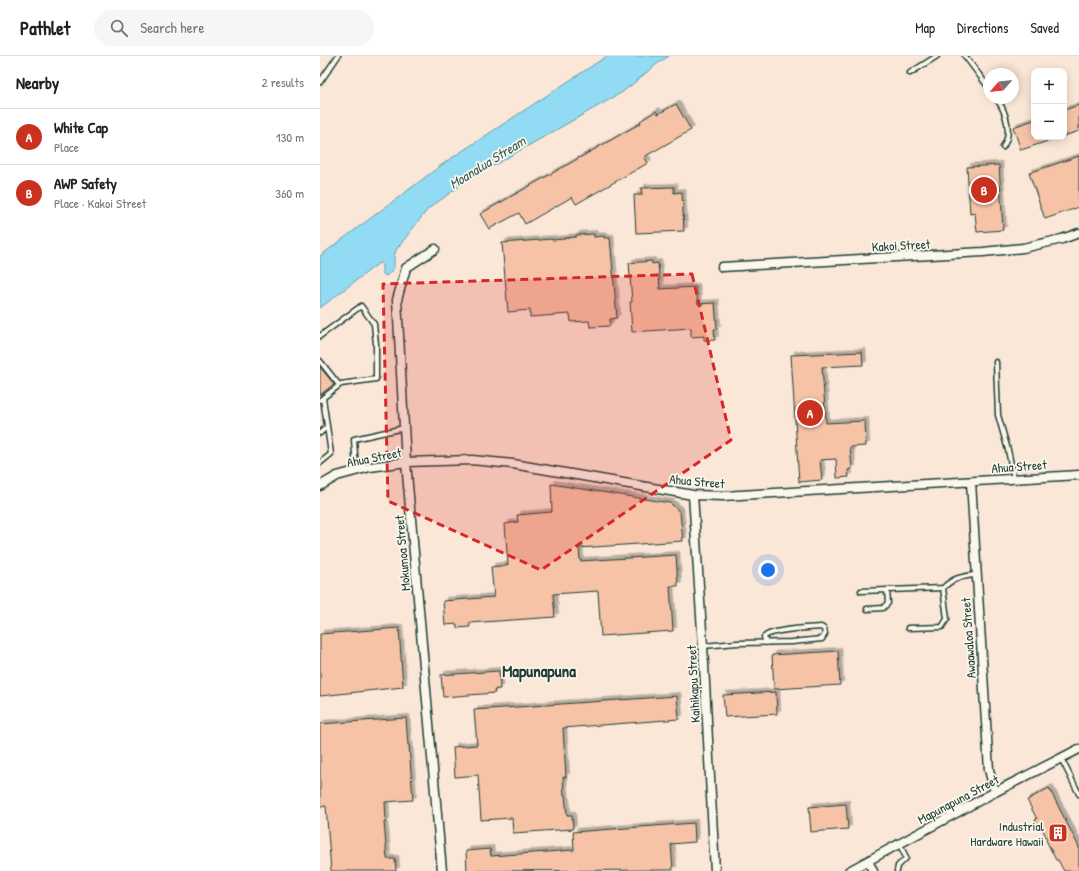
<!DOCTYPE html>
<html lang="en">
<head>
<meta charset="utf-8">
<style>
  :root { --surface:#fff; --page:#f6f6f6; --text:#222; --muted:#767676; --line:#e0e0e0; --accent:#c8321e }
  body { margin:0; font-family:"Patrick Hand",sans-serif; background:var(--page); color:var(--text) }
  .controls { position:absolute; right:12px; top:12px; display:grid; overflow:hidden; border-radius:8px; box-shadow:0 2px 10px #0003 }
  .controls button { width:36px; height:36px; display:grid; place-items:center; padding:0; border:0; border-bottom:1px solid var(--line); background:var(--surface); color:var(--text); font:20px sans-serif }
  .compass { position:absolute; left:663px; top:12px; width:36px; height:36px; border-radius:50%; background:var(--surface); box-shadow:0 2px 10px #0003; rotate:242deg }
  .you { position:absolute; left:448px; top:514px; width:14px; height:14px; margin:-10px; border:3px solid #fff; border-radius:50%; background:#1a73e8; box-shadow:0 0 0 6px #1a73e833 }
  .badge { display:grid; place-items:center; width:26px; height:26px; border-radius:50%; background:var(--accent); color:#fff; font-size:13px; font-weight:700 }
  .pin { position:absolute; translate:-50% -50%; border:2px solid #fff; box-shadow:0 1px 4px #0006 }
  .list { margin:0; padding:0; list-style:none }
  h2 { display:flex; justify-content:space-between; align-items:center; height:52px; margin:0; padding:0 16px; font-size:17px }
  h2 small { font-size:13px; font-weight:400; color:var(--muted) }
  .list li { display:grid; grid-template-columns:26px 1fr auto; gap:12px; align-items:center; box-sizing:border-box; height:56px; padding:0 16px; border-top:1px solid var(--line) }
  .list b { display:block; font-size:15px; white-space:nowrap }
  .list p { margin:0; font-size:13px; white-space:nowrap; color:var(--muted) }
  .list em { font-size:13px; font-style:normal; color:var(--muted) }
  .icon { flex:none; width:22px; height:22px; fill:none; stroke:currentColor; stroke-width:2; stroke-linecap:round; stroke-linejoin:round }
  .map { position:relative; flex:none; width:759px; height:815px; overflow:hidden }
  header { display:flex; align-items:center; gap:24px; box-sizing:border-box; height:56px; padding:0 20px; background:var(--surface); border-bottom:1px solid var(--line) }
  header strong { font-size:19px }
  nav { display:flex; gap:22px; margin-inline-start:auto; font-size:14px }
  .search { width:280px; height:36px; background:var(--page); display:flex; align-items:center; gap:10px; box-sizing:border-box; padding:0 14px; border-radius:22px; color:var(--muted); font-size:15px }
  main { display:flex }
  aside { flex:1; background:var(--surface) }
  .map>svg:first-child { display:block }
  .water { fill:#92dbf4; stroke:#649ca7 }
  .building { fill:#f6c3a7; stroke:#1f3d34; filter:url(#shadow) }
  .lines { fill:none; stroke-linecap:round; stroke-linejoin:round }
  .service-casing { stroke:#1f3d34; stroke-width:7 }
  .minor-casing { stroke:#1f3d34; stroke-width:11 }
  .service { stroke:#fbf7ec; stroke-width:4 }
  .minor { stroke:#fbf7ec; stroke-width:8 }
  .marked { fill:#d62828; fill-opacity:0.2; stroke:#d62828; stroke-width:3; stroke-dasharray:8 5; stroke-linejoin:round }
  .labels { text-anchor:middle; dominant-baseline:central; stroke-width:3.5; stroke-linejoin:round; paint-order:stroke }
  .street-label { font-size:13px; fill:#1f3d34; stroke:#fbf7ec }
  .poi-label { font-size:13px; fill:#1f3d34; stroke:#fbf7ec; text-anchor:end }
  .water-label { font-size:14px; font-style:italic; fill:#365d5a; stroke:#fbf7ec }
  .district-label { font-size:17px; font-weight:bold; fill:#1f3d34; stroke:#fbf7ec }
</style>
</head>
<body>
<header>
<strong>Pathlet</strong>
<div class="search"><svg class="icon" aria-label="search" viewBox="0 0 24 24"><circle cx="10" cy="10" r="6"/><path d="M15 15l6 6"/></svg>Search here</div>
<nav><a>Map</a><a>Directions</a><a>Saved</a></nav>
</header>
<main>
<aside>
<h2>Nearby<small>2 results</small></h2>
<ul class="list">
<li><span class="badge">A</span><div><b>White Cap</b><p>Place</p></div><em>130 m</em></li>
<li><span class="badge">B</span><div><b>AWP Safety</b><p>Place · Kakoi Street</p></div><em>360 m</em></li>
</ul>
</aside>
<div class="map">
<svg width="759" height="815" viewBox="0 0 759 815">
  <defs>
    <filter id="shadow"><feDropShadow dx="3.5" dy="-3.5" stdDeviation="0" flood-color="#0004"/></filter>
  </defs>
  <rect width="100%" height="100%" fill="#fae7d7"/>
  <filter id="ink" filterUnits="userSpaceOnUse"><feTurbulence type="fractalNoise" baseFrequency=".025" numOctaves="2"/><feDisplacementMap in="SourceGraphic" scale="8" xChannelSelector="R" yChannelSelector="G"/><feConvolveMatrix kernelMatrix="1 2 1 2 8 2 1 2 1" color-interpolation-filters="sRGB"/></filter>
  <g filter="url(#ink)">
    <!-- water -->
    <path class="water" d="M287,0h62c-17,10 -31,25 -48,37l-153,87 -40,29 -32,41 -2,7v12l-8,7c-5,-1 -4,-7 -4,-12l-3,-1 -59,45v-52l127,-95z"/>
    <!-- building -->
    <path class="building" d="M356,48l15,26 -47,27 4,6 -72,41 -4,-7 -47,27 -6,-11 -30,16 -9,-15 161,-91 -1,-2 16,-10 2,3z
      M759,49v26l-15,5v-26z
      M714,64v17h23v1l-36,12 -8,-23z
      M759,100v51l-34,12 -16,-46z
      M679,109l4,65 -26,2 -2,-19 -5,1 -3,-47z
      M354,131v6l8,-1 2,39 -48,2 -2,-38h8l-1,-7z
      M274,178v3l10,-1v2h6l7,80 -7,1v7l-20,1 -1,-6 -18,1 -1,-8 -40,3v-7l-22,2 -6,-69 50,-4v1l13,-1v-1l11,-1v-2z
      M332,205v3l6,-1 2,26 36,-2 2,17 17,-1 2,26h-3l1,11h-11v-4l-13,1v-9l-59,4 -2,-30h2l-3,-39z
      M542,296l1,13 -41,2 4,56 39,-2 1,25 -16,1 2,22 -4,1 1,7 -12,1 -1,-19 -16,1 2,20 -23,2 -8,-127z
      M0,311l14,17 -14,11z
      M231,428l119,19 6,5 4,5 3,28 -104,7 1,13 96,-6 2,31h-8l3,45 -72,5 -3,-45 -45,3 2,23 -86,6 1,4 -13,1v-4l-12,1 -2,-24 51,-4 -3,-30 17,-2 -3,-41 13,-2 -1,-7 35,-3z
      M79,572l4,59 -83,9v-62z
      M518,595l2,34 -66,4 -2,-34z
      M179,615l1,18h-4v1h-2l1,3 -52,4 -2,-22z
      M456,636l1,22 -52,3 -2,-22z
      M357,640l2,23 -116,9 3,49h-3l1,18h1l2,20h5l1,14 -60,4 -1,-15 -31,2 -3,-45 -23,2 -2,-30 24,-2 -3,-35z
      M86,662l2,27h1l4,55 -28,2 1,20h-2l3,37h8l1,12h-65l-5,-65 -6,1v-83z
      M729,732l30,59v24h-15l-6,-11h-2l-10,-20 1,-1 -6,-13 -2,1 -4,-7 2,-1 -10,-19z
      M526,748l2,25 -37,3 -2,-25z
      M374,767l1,19 -24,2 2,26 -206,1 -1,-20 24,-2 1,7 83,-6 -1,-18z"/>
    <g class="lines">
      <defs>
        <path id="service" d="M645,0l24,32
          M590,17l27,-17
          M0,26l18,-26
          M676,42c8,10 14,27 11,40 -1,3 -2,6 -4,9
          M0,280l41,-30 13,18 2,20v35l-35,5 -21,16
          M0,305l19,24
          M676,306l2,53 10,35 6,29
          M0,377l7,-6
          M0,407l11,-9 -8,-56
          M36,414l-2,-31 50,-11
          M541,535l82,-3c10,-10 19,-12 33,-13
          M547,553l16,-1 5,-5 -1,-13
          M588,572l34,-1 5,-8 -4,-31
          M383,590l34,-3 55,-1 30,-3 3,-5 -1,-5 -3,-2c-11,1 -50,2 -57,10l2,6
          M741,702l18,36
          M577,815l1,-5 8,-8 -2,-5 -5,-10"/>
        <path id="minor" d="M115,193l-29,19 -9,32 9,162 36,409
          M402,211l261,-15 40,-4 39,-9 17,-6
          M651,426l18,288 6,22
          M0,430l17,-10 33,-9 36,-5 66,-2 41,4 180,31 30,1 356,-21
          M373,439l10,151 12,225
          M548,805l5,10
          M529,815l146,-79 84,-43"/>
      </defs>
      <!-- service casing -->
      <use href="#service" class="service-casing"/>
      <!-- minor casing -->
      <use href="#minor" class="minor-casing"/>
      <!-- service -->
      <use href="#service" class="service"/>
      <!-- minor -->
      <use href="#minor" class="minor"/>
    </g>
  </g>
  <!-- marked area -->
  <path class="marked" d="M372,218l39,166 -190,130 -153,-69 -5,-217z"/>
  <!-- icons -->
  <defs>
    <symbol id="building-square" viewBox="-11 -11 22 22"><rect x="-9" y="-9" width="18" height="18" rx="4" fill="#c8321e" stroke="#fbf7ec"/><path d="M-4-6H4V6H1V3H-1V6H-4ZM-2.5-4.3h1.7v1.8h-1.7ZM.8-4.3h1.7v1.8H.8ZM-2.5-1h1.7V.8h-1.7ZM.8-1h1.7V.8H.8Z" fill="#fff"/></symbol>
  </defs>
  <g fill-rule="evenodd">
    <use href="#building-square" x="727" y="766" width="22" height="22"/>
  </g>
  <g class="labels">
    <!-- street labels -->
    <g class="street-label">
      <text transform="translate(581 189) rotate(-3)">Kakoi Street</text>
      <text transform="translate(54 401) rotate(-11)">Ahua Street</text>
      <text transform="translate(699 410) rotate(-4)">Ahua Street</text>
      <text transform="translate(377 425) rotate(5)">Ahua Street</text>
      <text transform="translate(82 497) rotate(-95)">Mokumoa Street</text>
      <text transform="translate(648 582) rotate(-94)">Awaawaloa Street</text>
      <text transform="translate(373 628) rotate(-93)">Kaihikapu Street</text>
      <text transform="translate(638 743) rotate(-28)">Mapunapuna Street</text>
    </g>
    <!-- poi labels -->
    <g class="poi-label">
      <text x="724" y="770">Industrial<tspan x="724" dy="15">Hardware Hawaii</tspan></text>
    </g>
    <!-- water labels -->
    <g class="water-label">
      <text transform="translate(167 106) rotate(-32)">Moanalua Stream</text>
    </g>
    <!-- district labels -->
    <g class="district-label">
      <text x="219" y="614">Mapunapuna</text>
    </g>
  </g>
</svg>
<div class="controls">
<button>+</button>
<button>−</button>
</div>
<svg class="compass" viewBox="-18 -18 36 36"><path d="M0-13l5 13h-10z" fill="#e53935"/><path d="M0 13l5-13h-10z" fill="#767676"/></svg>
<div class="you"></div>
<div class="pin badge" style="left:490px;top:357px">A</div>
<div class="pin badge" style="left:664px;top:134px">B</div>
</div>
</main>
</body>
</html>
